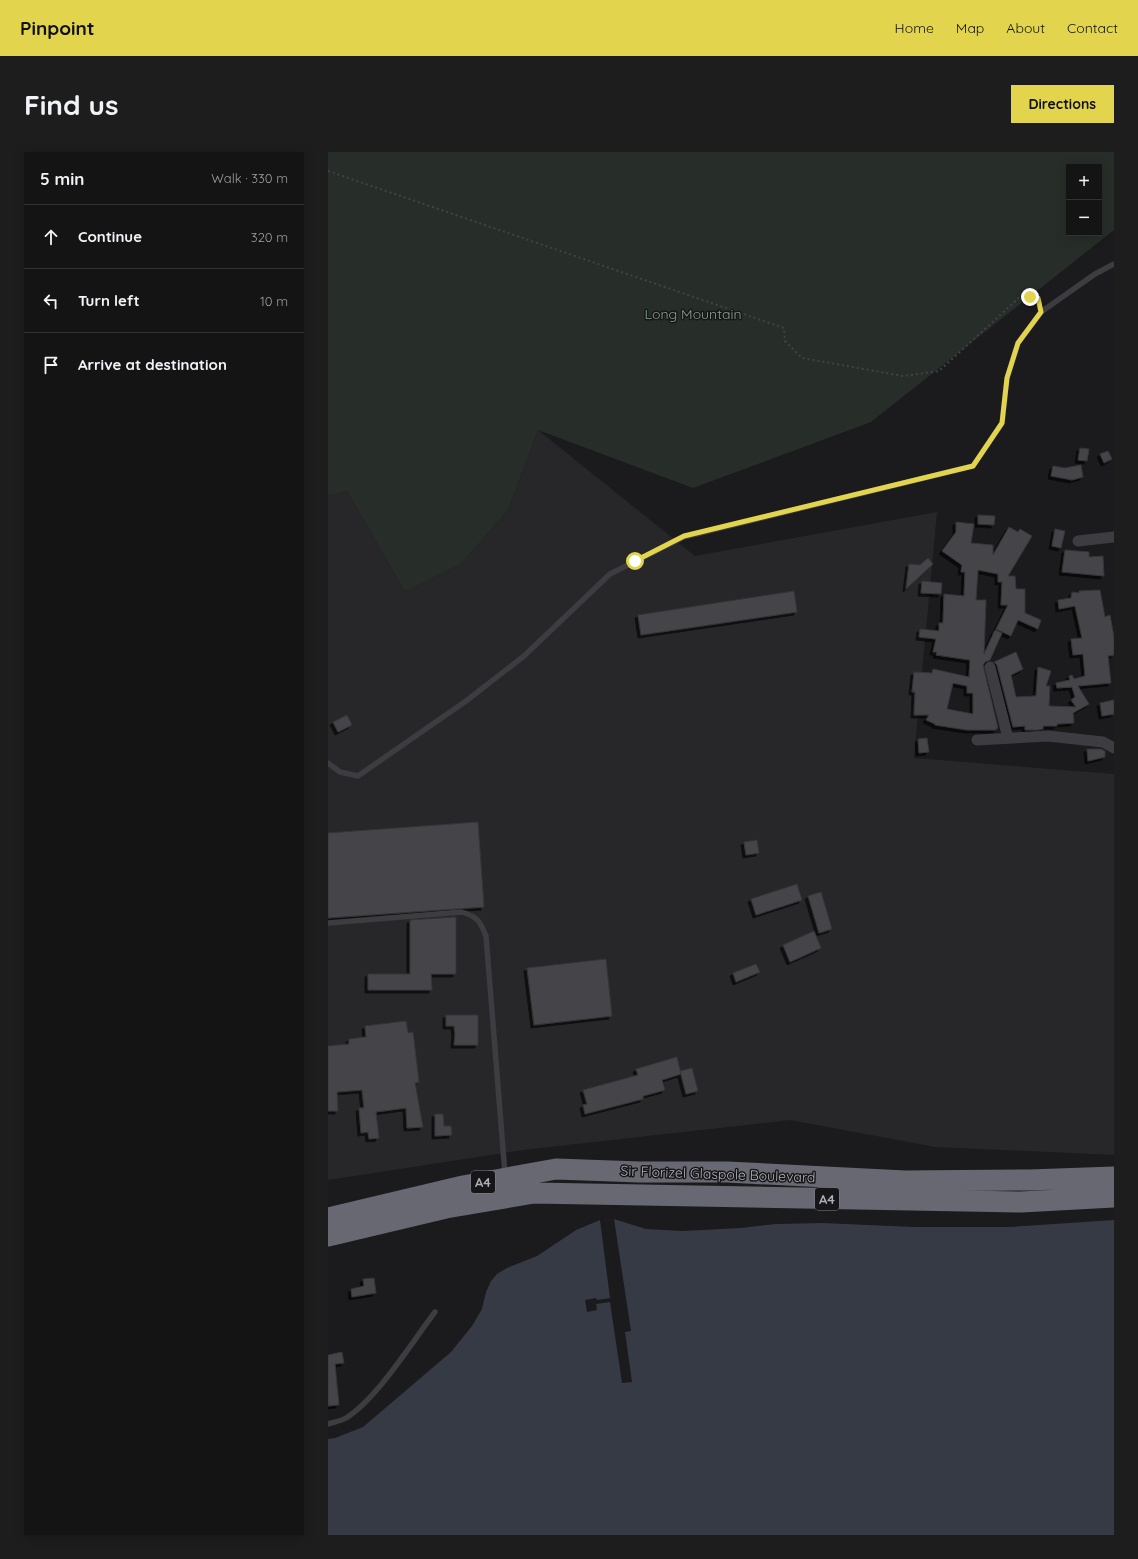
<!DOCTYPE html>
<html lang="en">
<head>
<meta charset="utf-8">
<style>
  :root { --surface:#141415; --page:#1d1d1e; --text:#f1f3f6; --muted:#9d9ea0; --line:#333334; --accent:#e2d54d }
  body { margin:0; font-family:Quicksand,sans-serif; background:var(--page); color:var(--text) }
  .controls { position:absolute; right:12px; top:12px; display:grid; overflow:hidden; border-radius:0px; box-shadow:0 2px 10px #0003 }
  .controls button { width:36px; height:36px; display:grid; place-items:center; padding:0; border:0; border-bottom:1px solid var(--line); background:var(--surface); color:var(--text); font:20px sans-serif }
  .stop { position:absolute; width:12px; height:12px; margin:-9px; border:3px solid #e2d54d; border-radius:50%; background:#fff }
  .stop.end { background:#e2d54d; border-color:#fff; box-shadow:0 1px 4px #0008 }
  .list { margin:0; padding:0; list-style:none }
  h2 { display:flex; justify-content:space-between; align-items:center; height:52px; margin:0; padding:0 16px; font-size:17px }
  h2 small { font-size:13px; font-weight:400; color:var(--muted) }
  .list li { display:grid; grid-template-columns:26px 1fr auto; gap:12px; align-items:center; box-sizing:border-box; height:64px; padding:0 16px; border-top:1px solid var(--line) }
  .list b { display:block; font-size:15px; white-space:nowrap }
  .list em { font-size:13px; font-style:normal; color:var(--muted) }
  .icon { flex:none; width:22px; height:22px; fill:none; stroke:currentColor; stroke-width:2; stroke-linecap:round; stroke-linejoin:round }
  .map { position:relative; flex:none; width:786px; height:1383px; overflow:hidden; border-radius:0px }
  header { display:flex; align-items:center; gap:24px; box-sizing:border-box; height:56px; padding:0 20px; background:var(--accent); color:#111 }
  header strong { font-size:19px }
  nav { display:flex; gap:22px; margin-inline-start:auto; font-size:14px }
  .intro { display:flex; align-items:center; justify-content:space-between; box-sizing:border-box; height:96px; padding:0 24px }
  h1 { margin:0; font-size:28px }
  .button { padding:10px 18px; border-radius:0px; background:var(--accent); color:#111; font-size:14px; font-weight:700 }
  main { display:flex; gap:24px; padding:0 24px }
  aside { flex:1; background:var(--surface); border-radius:0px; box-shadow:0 2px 10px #0003 }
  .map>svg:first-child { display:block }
  .built { fill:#272629 }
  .green { fill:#272e2a; fill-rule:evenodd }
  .water { fill:#353a45 }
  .pier { fill:#1b1a1c }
  .building { fill:#454549; stroke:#363538; fill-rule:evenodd; filter:url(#shadow) }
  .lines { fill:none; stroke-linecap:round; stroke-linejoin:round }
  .path { stroke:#424248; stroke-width:2; stroke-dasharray:2 3; stroke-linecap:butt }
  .lane { stroke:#3c3c41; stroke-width:5.5 }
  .street { stroke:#3c3c41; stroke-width:11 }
  .highway { stroke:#686872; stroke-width:21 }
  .route { stroke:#e2d54d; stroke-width:5 }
  .labels { text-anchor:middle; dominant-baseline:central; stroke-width:3; stroke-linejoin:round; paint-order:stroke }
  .shield { fill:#161517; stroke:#80818a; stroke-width:1 }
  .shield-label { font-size:13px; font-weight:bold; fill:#aeafbb }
  .park-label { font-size:14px; fill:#87a490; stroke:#161517 }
  .street-label { font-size:14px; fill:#aeafbb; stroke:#161517 }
</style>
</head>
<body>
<header>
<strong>Pinpoint</strong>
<nav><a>Home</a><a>Map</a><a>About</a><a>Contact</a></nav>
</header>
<div class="intro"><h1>Find us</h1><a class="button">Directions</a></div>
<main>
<aside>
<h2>5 min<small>Walk · 330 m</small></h2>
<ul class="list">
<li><svg class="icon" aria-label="ahead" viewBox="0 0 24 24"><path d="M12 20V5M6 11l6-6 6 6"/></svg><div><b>Continue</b></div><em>320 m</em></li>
<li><svg class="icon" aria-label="left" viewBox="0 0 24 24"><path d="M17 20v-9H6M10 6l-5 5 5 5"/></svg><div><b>Turn left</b></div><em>10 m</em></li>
<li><svg class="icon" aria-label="arrive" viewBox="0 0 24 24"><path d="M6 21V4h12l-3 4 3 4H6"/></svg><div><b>Arrive at destination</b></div></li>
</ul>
</aside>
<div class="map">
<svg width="786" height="1383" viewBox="0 0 786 1383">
  <defs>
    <filter id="shadow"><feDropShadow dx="-3" dy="3" stdDeviation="0" flood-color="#0009"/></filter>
  </defs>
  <rect width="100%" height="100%" fill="#1b1a1c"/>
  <!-- built -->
  <path class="built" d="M210,278l157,126 242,-44 -23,246 200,16v381l-179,-8 -145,-27 -267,30 -195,30v-684l19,-5 58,101 56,-28 47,-54z"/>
  <!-- green -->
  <path class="green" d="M0,0h786v78l-243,192 -178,66 -155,-58 -30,80 -47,54 -56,28 -58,-101 -19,5zM741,15h30v66h-30z"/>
  <!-- water -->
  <path class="water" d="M286,1067l32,10 36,2 59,-3 35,-4 47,-1 91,4h96l104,-7v315h-786v-96l7,-1 28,-11 88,-75 21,-26 10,-17 4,-17 5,-11 6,-7 10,-6 30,-12 39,-26 24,-10z"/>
  <!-- pier -->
  <path class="pier" d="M286,1067l17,112 -6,1 7,50 -10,1 -12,-81 -14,2 1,6 -10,2 -2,-12 11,-2 1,2 13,-2 -10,-78z"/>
  <!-- building -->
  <path class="building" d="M752,296l9,1 -2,12 -9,-1z
    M780,299l4,8 -8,4 -4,-9z
    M753,313l2,12 -11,3 -21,-4 2,-10 12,2z
    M650,363l17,1 -1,9 -16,-1z
    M628,370l18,2 -3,19 22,2v10l16,-28 9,5 2,-3 12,7 -24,40h7l1,13h9v24l16,7 -3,9 -20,-9 -7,16 -15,-7 12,-24h-7l1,-23h-4v-8l-20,-4 -2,30h10l-2,54 11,-24 7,3 -12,27 -5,2 -2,3 15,63 -2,1v1h-29l-32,-5v-1l-9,-4 3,-5h-15l1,-23h-3l2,-20 18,1 1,-4 36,8 1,-17 -34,-5 1,-3h-4l3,-13 -17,-2 1,-8 19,2v-8h4l1,-29 20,2 1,-24h-4l1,-7 -20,-14 14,-19zM625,531l14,3v7h6v21l-26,-5z
    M727,377l10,2 -4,17 -9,-2z
    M737,398l24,2v5l14,-1 1,20 -42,-4z
    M600,406l5,6 -27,25 3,-25 11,1z
    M594,429l20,2 -1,11 -20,-1z
    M772,438l5,27 5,-2 4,22v18l-6,1 3,27 -33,3 11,18 -16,9 1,10 -17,1v2h-14v3l-5,1h-13v-4l-12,1 -16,-62 -3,-3 22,-10 7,17 -12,6 5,22 20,-1 2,-29 13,4 -5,15h4l-1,20 27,1 -5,-7 4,-3 -3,-10 -15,1 -1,-5 14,-3 -1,-4 3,-1 2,4 11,-3 -2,-22 -10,1 -2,-16 11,-1 -7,-32 -16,3 -1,-9 13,-2 1,-6 7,1v-2z
    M466,439l3,21 -156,23 -3,-20z
    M786,548v14l-12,2 -2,-13z
    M19,563l5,10 -14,7 -5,-10z
    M599,586l2,14 -10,1 -1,-14z
    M759,597h14l4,2v6l-17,4z
    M150,670l6,85 -156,11v-85z
    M429,688l2,13 -13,2 -2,-13z
    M469,732l5,16 -46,15 -5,-16z
    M493,740l11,37 -13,4 -11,-37z
    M128,765v57h-25l1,16h-64v-16h42v-54z
    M486,779l7,17 -31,14 -7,-17z
    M278,807l6,57 -78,9 -7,-57z
    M428,812l4,8 -24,10 -3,-9z
    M118,863h32v30h-24l1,-11 -1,-8h-8z
    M78,869l2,12 5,-1 6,50 -4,1 8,44 -16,1 -1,-20 -30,4 3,26 -10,1 -1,-7 -7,1 -2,-25h5l-2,-18 -25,2 1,19h-10v-65l21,-2v-5l17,-2 -1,-11z
    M349,905l4,17 -19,6 3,10 -22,6v3l-58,15 -2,-9 4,-1 -4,-14 55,-15 -2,-6z
    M364,916l6,23 -12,3 -6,-23z
    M107,962h8l1,12h7l1,9 -17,1z
    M46,1126l2,15 -24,4 -1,-8 13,-3 -1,-7z
    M14,1200l2,11 -9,1 4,41 -11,1v-51z"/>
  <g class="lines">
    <!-- path -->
    <path class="path" d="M0,19l456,157 1,13 17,17 101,18 36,-5 82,-75 17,2 1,5"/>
    <!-- lane -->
    <path class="lane" d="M0,611l12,9 18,4 108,-75 58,-45 86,-82 74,-37 289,-71 29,-43 5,-45 11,-35 23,-31 54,-38 19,-10
      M0,771l134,-11c16,5 18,9 24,24l19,238
      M0,1272c6,-2 13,-3 18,-6 31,-19 66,-76 89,-106"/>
    <!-- street -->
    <path class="street" d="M750,389l36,-4
      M662,515l18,71
      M649,588l71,-4 55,6 11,6"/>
    <!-- highway -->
    <path class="highway" d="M0,1066l135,-32 93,-17 84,3h87l178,9 124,-1 85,-3
      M0,1084l118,-28 88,-15 487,9 93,-5"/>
  </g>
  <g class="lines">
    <!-- route -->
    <path class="route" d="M307,409l49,-25 289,-70 29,-43 5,-45 11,-35 23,-31 -3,-14 -8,-1"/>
  </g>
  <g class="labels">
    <!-- shield labels -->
    <g class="shield">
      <rect x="143" y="1019" width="24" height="22" rx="3"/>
      <rect x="487" y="1036" width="24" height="22" rx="3"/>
    </g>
    <g class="shield-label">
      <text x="155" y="1030">A4</text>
      <text x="499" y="1047">A4</text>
    </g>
    <!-- park labels -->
    <g class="park-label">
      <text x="365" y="162">Long Mountain</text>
    </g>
    <!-- street labels -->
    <g class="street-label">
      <text transform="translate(390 1022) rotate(2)">Sir Florizel Glaspole Boulevard</text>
    </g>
  </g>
</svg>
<div class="controls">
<button>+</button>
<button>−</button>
</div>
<div class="stop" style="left:307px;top:409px"></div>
<div class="stop end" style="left:702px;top:145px"></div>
</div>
</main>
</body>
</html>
